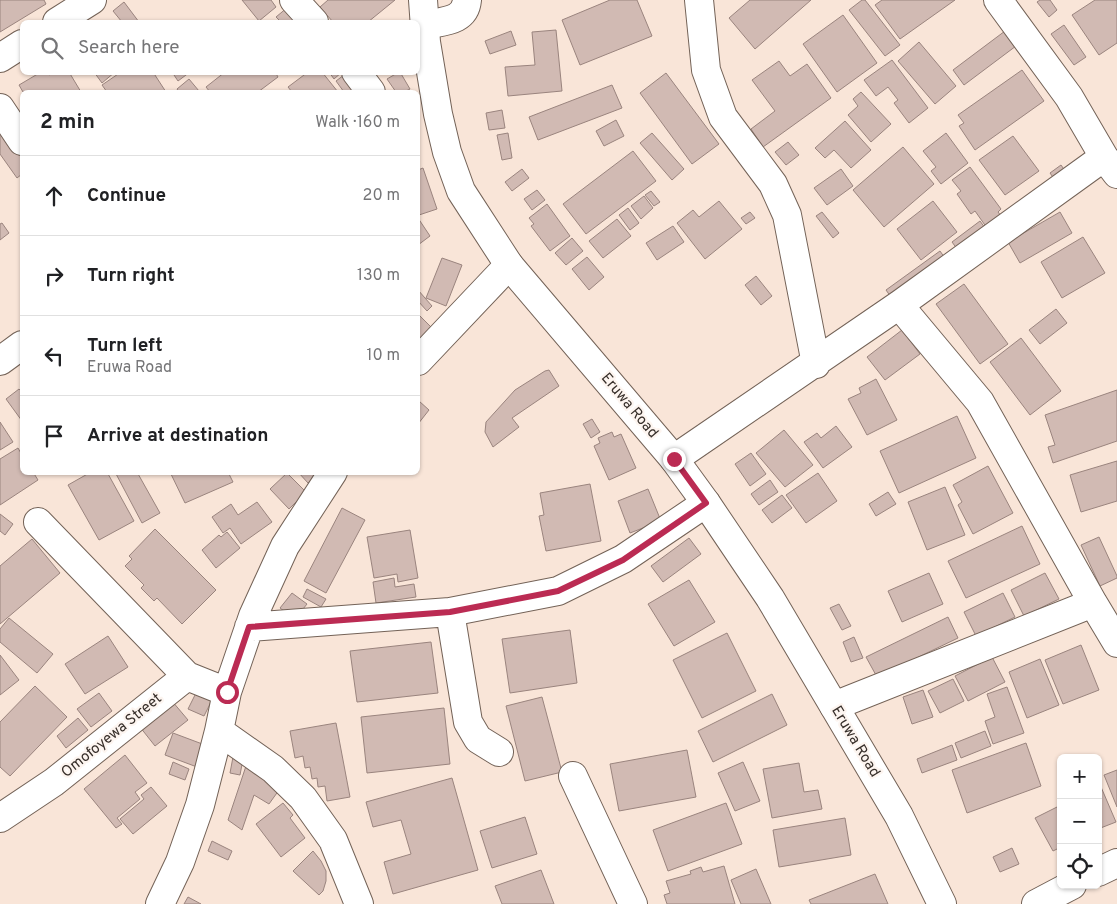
<!DOCTYPE html>
<html lang="en">
<head>
<meta charset="utf-8">
<style>
  :root { --surface:#fff; --page:#f2f2f2; --text:#202124; --muted:#757577; --line:#e0e0e0 }
  body { margin:0; font-family:Overpass,sans-serif; background:var(--page); color:var(--text) }
  .controls { position:absolute; right:15px; bottom:15px; display:grid; overflow:hidden; border-radius:8px; box-shadow:0 1px 4px #0004 }
  .controls button { width:45px; height:45px; display:grid; place-items:center; padding:0; border:0; border-bottom:1px solid var(--line); background:var(--surface); color:var(--text); font:25px sans-serif }
  .stop { position:absolute; width:15px; height:15px; margin:-11px; border:4px solid #bb2b53; border-radius:50%; background:#fff }
  .stop.end { background:#bb2b53; border-color:#fff; box-shadow:0 1px 5px #0008 }
  .list { margin:0; padding:0; list-style:none }
  h2 { display:flex; justify-content:space-between; align-items:center; height:65px; margin:0; padding:0 20px; font-size:21px }
  h2 small { font-size:16px; font-weight:400; color:var(--muted) }
  .list li { display:grid; grid-template-columns:32px 1fr auto; gap:15px; align-items:center; box-sizing:border-box; height:80px; padding:0 20px; border-top:1px solid var(--line) }
  .list b { display:block; font-size:19px; white-space:nowrap }
  .list p { margin:0; font-size:16px; white-space:nowrap; color:var(--muted) }
  .list em { font-size:16px; font-style:normal; color:var(--muted) }
  .icon { flex:none; width:28px; height:28px; fill:none; stroke:currentColor; stroke-width:2; stroke-linecap:round; stroke-linejoin:round }
  .map { position:relative; flex:none; width:1117px; height:904px; overflow:hidden }
  .search { position:absolute; background:var(--surface); box-shadow:0 1px 4px #0004; left:20px; top:20px; width:400px; height:55px; display:flex; align-items:center; gap:12px; box-sizing:border-box; padding:0 18px; border-radius:8px; color:var(--muted); font-size:19px }
  .panel { position:absolute; background:var(--surface); box-shadow:0 1px 4px #0004; left:20px; top:90px; width:400px; height:385px; border-radius:8px }
  .map>svg:first-child { display:block }
  .building { fill:#d1bab3; stroke:#9a847e }
  .lines { fill:none; stroke-linecap:round; stroke-linejoin:round }
  .minor-casing { stroke:#736257; stroke-width:30 }
  .major-casing { stroke:#736257; stroke-width:30 }
  .minor { stroke:#fff; stroke-width:28 }
  .major { stroke:#fff; stroke-width:28 }
  .route { stroke:#bb2b53; stroke-width:6 }
  .labels { text-anchor:middle; dominant-baseline:central; stroke-width:4.5; stroke-linejoin:round; paint-order:stroke }
  .street-label { font-size:15px; fill:#372f2a; stroke:#fdf5f0 }
</style>
</head>
<body>
<div class="map">
<svg width="1117" height="904" viewBox="0 0 1117 904">
  <rect width="100%" height="100%" fill="#f9e5d8"/>
  <!-- building -->
  <path class="building" d="M0,0h44l2,4 -46,28z
    M242,0h29l5,7 -17,14z
    M328,0h67l-27,22h-35l-13,-15z
    M610,0h27l15,36 -72,29 -18,-45z
    M750,0h61l-56,49 -26,-31z
    M862,0h3l35,45 -15,11 -36,-46z
    M882,0h73l-55,39 -25,-34z
    M1040,0h10l7,10 -8,7 -12,-15z
    M1095,0h22v43l-18,12 -27,-40z
    M124,2l15,20h-17l-9,-11z
    M288,7l14,15h-21l-5,-5z
    M843,15l34,48 -40,29 -34,-48z
    M1064,25l22,32 -12,8 -23,-31z
    M556,30l6,61 -54,5 -3,-29 30,-2 -3,-33z
    M511,31l5,14 -26,9 -5,-13z
    M1005,31l11,15 -52,39 -11,-15z
    M919,42l37,44 -21,18 -37,-43z
    M892,60l36,48 -19,15 -15,-20 4,-3 -10,-13 -12,9 -12,-16z
    M779,61l11,15 17,-12 24,34 -68,49 -12,-18 24,-18 -23,-31z
    M1022,70l22,31 -69,49 -16,-24 5,-3 -6,-8z
    M41,72h7l1,3 5,-3h15l12,20h-58l-4,-7z
    M94,72h21l-13,11z
    M121,72h32l13,20h-59l-5,-7z
    M172,72h18l-12,9z
    M225,72h50l3,5 -20,15h-48l-4,-5z
    M308,72h14l16,20h-46l-4,-5z
    M329,72h13l-8,7z
    M348,72l19,20h-23l-8,-11z
    M399,72h1l10,17 -6,3h-8l-9,-13z
    M666,73l53,71 -27,20 -52,-71z
    M189,79l10,12 -20,1 -2,-3z
    M612,85l10,23 -84,32 -9,-23z
    M861,92l30,32 -20,18 -23,-27 10,-9 -5,-7z
    M502,110l3,18 -16,2 -3,-17z
    M616,120l8,16 -20,10 -8,-15z
    M845,121l26,29 -20,18 -17,-18 -9,8 -10,-10z
    M0,123l22,31v20l-5,4 -17,-24z
    M508,133l4,25 -10,2 -5,-25z
    M652,133l32,36 -12,11 -32,-37z
    M946,133l22,30 -27,21 -10,-13 5,-4 -13,-16z
    M1013,136l26,35 -34,24 -26,-35z
    M788,142l11,13 -13,10 -11,-13z
    M903,147l31,37 -50,43 -31,-37z
    M633,151l23,30 -70,53 -23,-30z
    M1061,165l7,10 -11,8 -7,-10z
    M970,167l31,42 -3,3 4,5 -15,11 -12,-17 -4,3 -14,-20 4,-3 -9,-11z
    M423,168l14,41 -18,6 -1,-45z
    M522,169l7,9 -17,13 -7,-9z
    M841,169l12,17 -26,19 -13,-17z
    M537,190l8,10 -13,10 -8,-11z
    M651,191l9,11 -6,4 -9,-11z
    M644,196l9,12 -12,11 -10,-13z
    M719,201l23,28 -37,30 -28,-36 16,-13 6,7z
    M933,201l24,31 -36,28 -24,-31z
    M547,204l23,32 -20,15 -19,-25 3,-2 -5,-6z
    M628,208l11,15 -9,7 -11,-15z
    M750,212l5,6 -9,6 -5,-6z
    M822,212l17,21 -6,5 -17,-22z
    M1060,212l12,21 -52,30 -12,-21z
    M418,218l12,18 -12,9z
    M617,219l14,17 -28,22 -14,-17z
    M980,221l8,11 -28,21 -8,-11z
    M2,223l7,10 -9,7v-16z
    M673,226l11,16 -27,18 -11,-17z
    M1083,237l22,36 -43,25 -21,-36z
    M572,238l11,13 -17,14 -11,-12z
    M940,251l7,10 -54,39 -7,-10z
    M587,257l17,20 -15,13 -17,-21z
    M442,258l20,7 -16,41 -20,-8z
    M756,276l16,20 -11,9 -16,-20z
    M964,284l44,60 -28,20 -44,-60z
    M418,290l14,16 -5,5 -9,-10z
    M1056,309l11,14 -27,21 -11,-14z
    M418,314l14,14 -14,15z
    M902,330l18,24 -35,26 -18,-23z
    M1021,338l40,53 -31,24 -40,-53z
    M549,370l10,16 -47,32 7,9 -26,20 -8,-15 1,-10 29,-32 30,-19z
    M876,379l21,41 -30,15 -19,-36 13,-6 -2,-5z
    M19,389l3,3v29l-16,-22z
    M1117,390v51l-64,22 -5,-16 7,-2 -10,-30z
    M419,401l10,9 -11,14v-21z
    M957,416l19,42 -77,35 -19,-42z
    M592,419l8,13 -9,6 -8,-14z
    M0,422l13,20 -13,8z
    M836,426l16,21 -29,21 -19,-26 13,-9 4,5z
    M784,430l29,35 -28,22 -29,-34z
    M612,432l2,5 7,-3 15,34 -27,12 -15,-34 6,-3 -2,-5z
    M18,448l4,7v17h11l5,8 -38,25v-46z
    M751,453l15,21 -16,12 -15,-22z
    M1117,461v40l-36,11 -11,-37z
    M988,466l25,47 -40,21 -15,-29 4,-3 -9,-17z
    M91,472h16l27,49 -35,19 -31,-55z
    M115,472h22l23,41 -18,10z
    M170,472h58l5,10 -48,21z
    M298,472h21l-11,11z
    M287,473l19,19 -17,17 -19,-20z
    M818,473l19,28 -31,22 -20,-28z
    M770,480l8,12 -19,13 -8,-11z
    M590,484l11,57 -55,10 -7,-35 5,-1 -4,-22z
    M945,487l20,48 -38,15 -19,-48z
    M648,489l13,32 -31,12 -12,-32z
    M888,492l8,12 -20,12 -7,-12z
    M782,495l10,13 -20,15 -10,-13z
    M257,502l15,20 -31,22 -11,-16 -7,5 -11,-16 19,-13 7,11z
    M342,508l23,12 -39,73 -22,-12z
    M0,514l13,10 -8,11 -5,-4z
    M1022,526l18,38 -74,34 -18,-37z
    M155,529l61,61 -34,34 -25,-26 -3,3 -13,-13 3,-3 -19,-19 7,-7 -3,-3z
    M410,530l8,48 -20,4 -1,-8 -23,4 -7,-41z
    M227,532l13,16 -24,20 -14,-18 17,-15 2,2z
    M1099,537l18,39v2l-17,8 -19,-41z
    M689,538l12,16 -38,28 -12,-16z
    M32,539l28,34 -60,51v-58z
    M929,573l14,31 -41,18 -14,-31z
    M1045,573l14,26 -35,17 -13,-26z
    M394,578l1,9 19,-3 2,13 -40,6 -3,-21z
    M689,580l26,42 -41,24 -26,-42z
    M307,589l19,10 -5,8 -18,-10z
    M292,593l15,11 -12,15 -15,-11z
    M1003,593l12,24 -39,19 -12,-24z
    M839,604l12,22 -9,4 -12,-22z
    M948,617l10,21 -81,39 -11,-20z
    M9,618l44,36 -16,19 -37,-31v-13z
    M570,630l7,53 -67,10 -8,-54z
    M727,633l29,58 -54,27 -29,-58z
    M108,636l20,31 -43,27 -20,-30z
    M854,637l9,21 -12,4 -8,-20z
    M431,642l7,51 -81,9 -7,-51z
    M1081,645l18,45 -36,14 -18,-44z
    M0,655l19,25 -19,15z
    M992,657l13,25 -37,19 -13,-25z
    M1040,659l19,46 -32,13 -18,-46z
    M953,679l11,22 -24,12 -12,-22z
    M35,686l32,31 -57,59 -10,-9v-45z
    M1007,687l17,46 -31,11 -8,-23 10,-4 -8,-23z
    M923,690l10,27 -21,7 -9,-27z
    M197,691l16,7 -9,18 -16,-7z
    M99,693l13,18 -21,16 -14,-18z
    M772,694l15,31 -74,37 -15,-31z
    M542,697l20,75 -37,9 -19,-75z
    M172,701l16,19 -33,26 -15,-19z
    M444,708l6,56 -83,9 -6,-56z
    M78,718l10,12 -22,18 -9,-12z
    M336,723l14,74 -23,4 -2,-15 -7,1 -1,-9 -5,1 -2,-12 -5,1 -2,-12 -8,2 -5,-27z
    M985,731l6,15 -30,12 -6,-15z
    M173,733l32,12 -8,22 -32,-12z
    M1026,743l15,43 -74,27 -15,-43z
    M952,745l5,15 -35,13 -5,-14z
    M687,750l9,47 -77,14 -9,-47z
    M125,755l22,28 -12,9 5,7 -23,19 5,6 -6,4 -32,-39z
    M233,757l10,2 -3,16 -10,-2z
    M173,762l16,7 -4,11 -16,-6z
    M743,762l17,39 -25,10 -17,-38z
    M247,763l32,27 -10,14 -15,-9 -12,35 -14,-10z
    M799,763l5,29 14,-2 4,19 -50,9 -9,-49z
    M1117,770v37l-13,-32z
    M452,778l26,92 -85,24 -9,-32 27,-8 -10,-34 -28,7 -7,-25z
    M1098,780l18,42 -18,7z
    M151,787l16,19 -34,28 -13,-15 24,-20 -3,-4z
    M283,803l10,12 -3,3 15,20 -24,19 -25,-33z
    M726,803l16,41 -74,27 -15,-41z
    M1057,807l4,7v33l-8,4 -18,-33z
    M525,817l12,37 -45,14 -12,-37z
    M845,818l6,37 -72,12 -6,-37z
    M212,841l20,10 -4,9 -20,-9z
    M1012,848l7,16 -19,8 -7,-15z
    M313,851l8,10 5,10v10l-3,10 -4,4 -26,-24z
    M724,866l11,38h-68l-3,-9 6,-2 -4,-12 25,-7 -1,-3 11,-4 2,5z
    M756,869l15,35h-30l-10,-24z
    M541,870l13,34h-52l-7,-18z
    M875,874l13,30h-77l-2,-4z
    M188,897l13,7h-17z"/>
  <g class="lines">
    <defs>
      <path id="minor" d="M294,0l20,22
        M699,0l7,70 17,47 50,67 14,31 29,149
        M998,0l71,97 35,60 13,17
        M57,22l35,-22
        M425,25c18,-4 40,-3 42,-25
        M0,58l22,-14
        M356,72l15,20
        M0,108l22,33
        M899,305l81,97 113,201 24,40
        M0,361l22,-16
        M418,361l91,-96
        M674,459l225,-154 205,-148
        M38,522l149,154
        M450,612l18,110 10,17 21,13
        M249,627l201,-15 108,-21 65,-32 83,-56
        M834,706l259,-103
        M219,731l54,38 30,29 30,42 26,64
        M573,776l60,128
        M0,818l54,-36 133,-106 40,16
        M1098,872l19,-9
        M160,904l20,-42 20,-57 19,-74 8,-39 26,-76 32,-70 48,-74
        M1036,904l36,-19"/>
      <path id="major" d="M423,0l3,42 12,72 9,38 14,39 48,74 165,194 32,44 64,95 129,218 43,88"/>
    </defs>
    <!-- minor casing -->
    <use href="#minor" class="minor-casing"/>
    <!-- major casing -->
    <use href="#major" class="major-casing"/>
    <!-- minor -->
    <use href="#minor" class="minor"/>
    <!-- major -->
    <use href="#major" class="major"/>
  </g>
  <g class="lines">
    <!-- route -->
    <path class="route" d="M227,692l22,-65 201,-15 108,-21 65,-31 83,-57 -32,-44"/>
  </g>
  <g class="labels">
    <!-- street labels -->
    <g class="street-label">
      <text transform="translate(629 406) rotate(50)">Eruwa Road</text>
      <text transform="translate(112 736) rotate(-39)">Omofoyewa Street</text>
      <text transform="translate(855 742) rotate(59)">Eruwa Road</text>
    </g>
  </g>
</svg>
<div class="controls">
<button>+</button>
<button>−</button>
<button><svg class="icon" aria-label="locate" viewBox="0 0 24 24"><circle cx="12" cy="12" r="6"/><path d="M12 2v4M12 18v4M2 12h4M18 12h4"/></svg></button>
</div>
<div class="stop" style="left:227px;top:692px"></div>
<div class="stop end" style="left:674px;top:459px"></div>
<div class="search"><svg class="icon" aria-label="search" viewBox="0 0 24 24"><circle cx="10" cy="10" r="6"/><path d="M15 15l6 6"/></svg>Search here</div>
<section class="panel">
<h2>2 min<small>Walk · 160 m</small></h2>
<ul class="list">
<li><svg class="icon" aria-label="ahead" viewBox="0 0 24 24"><path d="M12 20V5M6 11l6-6 6 6"/></svg><div><b>Continue</b></div><em>20 m</em></li>
<li><svg class="icon" aria-label="right" viewBox="0 0 24 24"><path d="M7 20v-9h11M14 6l5 5-5 5"/></svg><div><b>Turn right</b></div><em>130 m</em></li>
<li><svg class="icon" aria-label="left" viewBox="0 0 24 24"><path d="M17 20v-9H6M10 6l-5 5 5 5"/></svg><div><b>Turn left</b><p>Eruwa Road</p></div><em>10 m</em></li>
<li><svg class="icon" aria-label="arrive" viewBox="0 0 24 24"><path d="M6 21V4h12l-3 4 3 4H6"/></svg><div><b>Arrive at destination</b></div></li>
</ul>
</section>
</div>
</body>
</html>
